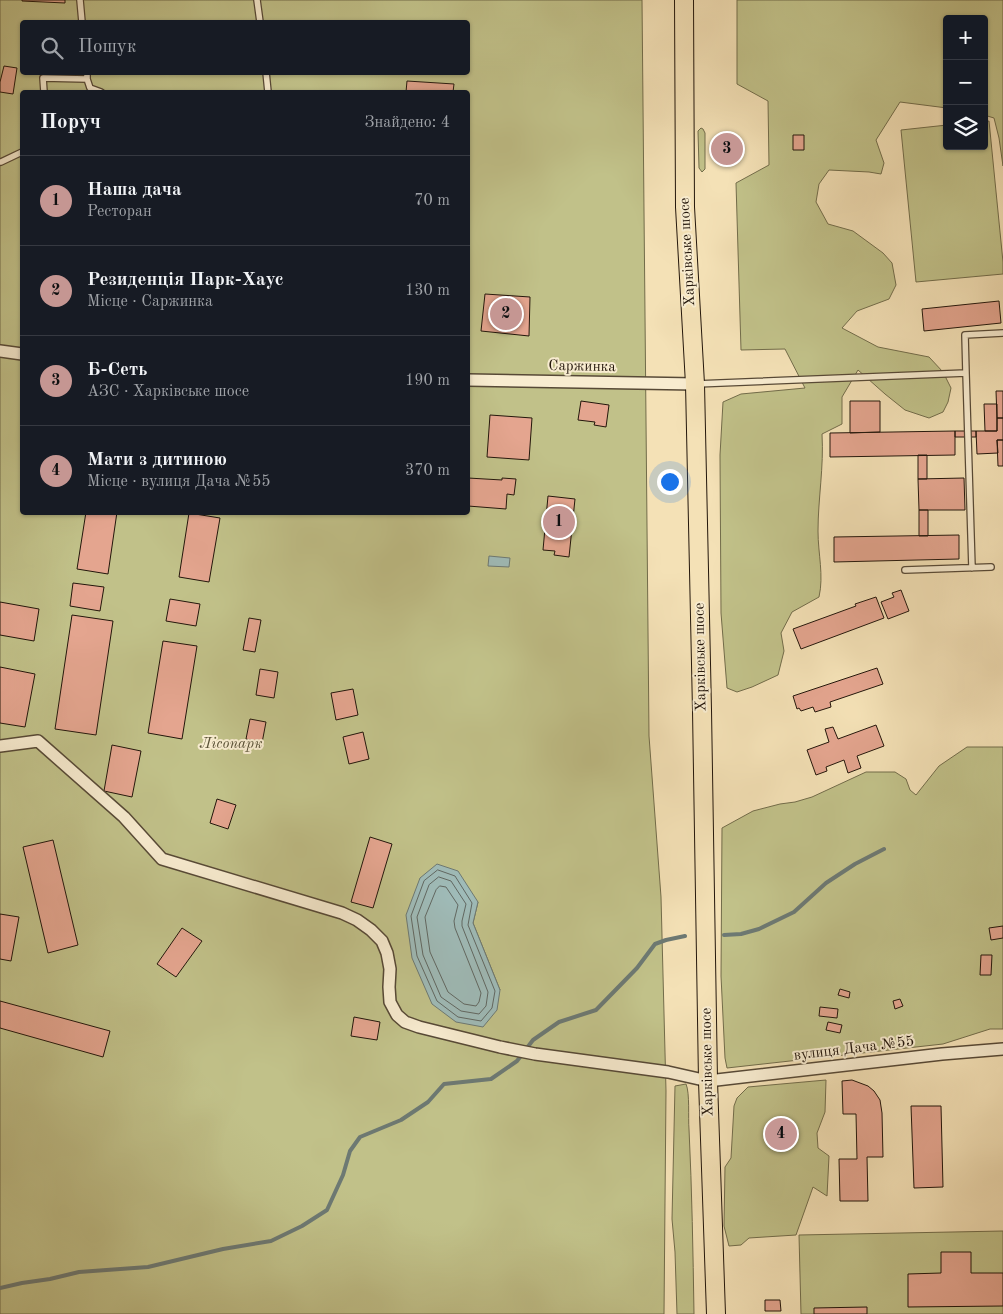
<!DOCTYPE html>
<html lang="uk">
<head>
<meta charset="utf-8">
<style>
  :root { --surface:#171b24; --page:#20242c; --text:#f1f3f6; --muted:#9ea1a6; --line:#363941; --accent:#c59692 }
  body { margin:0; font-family:"Old Standard TT",serif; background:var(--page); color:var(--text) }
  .controls { position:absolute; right:15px; top:15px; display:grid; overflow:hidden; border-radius:5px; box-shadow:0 1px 4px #0004 }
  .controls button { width:45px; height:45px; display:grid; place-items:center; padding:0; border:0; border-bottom:1px solid var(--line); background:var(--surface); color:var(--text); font:25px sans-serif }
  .you { position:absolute; left:669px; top:481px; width:18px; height:18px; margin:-12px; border:4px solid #fff; border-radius:50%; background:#1a73e8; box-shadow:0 0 0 8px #1a73e833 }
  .badge { display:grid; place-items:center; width:32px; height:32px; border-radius:50%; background:var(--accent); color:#111; font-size:16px; font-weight:700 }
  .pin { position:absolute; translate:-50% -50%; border:2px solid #fff; box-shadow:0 1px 5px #0006 }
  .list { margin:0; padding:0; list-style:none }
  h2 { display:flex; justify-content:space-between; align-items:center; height:65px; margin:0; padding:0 20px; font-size:21px }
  h2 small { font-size:16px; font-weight:400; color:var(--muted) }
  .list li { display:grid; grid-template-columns:32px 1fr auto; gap:15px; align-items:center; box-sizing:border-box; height:90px; padding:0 20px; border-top:1px solid var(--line) }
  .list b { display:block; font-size:19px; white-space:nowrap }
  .list p { margin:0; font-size:16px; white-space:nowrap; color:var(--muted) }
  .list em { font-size:16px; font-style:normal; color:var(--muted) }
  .icon { flex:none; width:28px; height:28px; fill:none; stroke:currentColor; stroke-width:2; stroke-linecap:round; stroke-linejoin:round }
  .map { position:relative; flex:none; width:1003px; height:1314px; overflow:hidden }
  .search { position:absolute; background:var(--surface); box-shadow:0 1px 4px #0004; left:20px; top:20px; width:450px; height:55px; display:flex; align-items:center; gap:12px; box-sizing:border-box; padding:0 18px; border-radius:5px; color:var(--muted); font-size:19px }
  .panel { position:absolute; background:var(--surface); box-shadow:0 1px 4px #0004; left:20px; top:90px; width:450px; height:425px; border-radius:5px }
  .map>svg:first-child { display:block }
  .green { fill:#c1c189; stroke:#726c4a; fill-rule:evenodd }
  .water { fill:#9fbbb8; stroke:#6d7973 }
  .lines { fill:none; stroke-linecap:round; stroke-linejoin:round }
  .shore { stroke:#616862; stroke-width:1 }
  .stream { stroke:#6d7973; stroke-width:4 }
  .building { fill:#e4a58f; stroke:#23160b }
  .lane-casing { stroke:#574936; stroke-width:8 }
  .street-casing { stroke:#574936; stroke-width:14 }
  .primary-casing { stroke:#23160b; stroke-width:20 }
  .lane { stroke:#f8ecd0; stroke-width:5.5 }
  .street { stroke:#f8ecd0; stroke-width:11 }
  .primary { stroke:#f4e1b6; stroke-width:18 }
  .labels { text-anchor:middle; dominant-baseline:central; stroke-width:4; stroke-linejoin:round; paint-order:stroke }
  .street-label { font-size:15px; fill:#23160b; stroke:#f8ecd0 }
  .park-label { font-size:15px; font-style:italic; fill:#5a5237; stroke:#f8ecd0 }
</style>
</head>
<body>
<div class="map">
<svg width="1003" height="1314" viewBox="0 0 1003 1314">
  <rect width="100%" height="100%" fill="#f4e1b6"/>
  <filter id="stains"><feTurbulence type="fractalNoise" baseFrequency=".004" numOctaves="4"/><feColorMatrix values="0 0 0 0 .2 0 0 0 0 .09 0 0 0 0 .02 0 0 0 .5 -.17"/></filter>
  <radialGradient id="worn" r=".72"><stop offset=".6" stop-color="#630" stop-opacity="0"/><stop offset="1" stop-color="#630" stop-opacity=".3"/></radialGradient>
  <!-- green -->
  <path class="green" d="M0,0h642l7,736 12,161 5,194 -2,223h-664zM22,22h446v50h-446zM22,92h446v420h-446zM420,878l58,24 -5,21 27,67z
    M737,0h266v166l-4,-28 -5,-20 -10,-3v-96h-37v89l-47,-6 -24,38 8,23 -3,11 -12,-2 -40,-2 -10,14 -3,18 12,22 25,7 30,22 9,10 4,22 -7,14 -32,12 -15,17 36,19 51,10 14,15 8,16 -3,14 -5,10 -14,6 -24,-8 -20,-16 -27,-24 -16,27v27l-20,10c2,33 -4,65 -4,97 0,23 6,44 1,66l-27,15 -11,21 3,18 -6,24 -26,12 -15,5 -10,-4 -6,-75 -1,-158 3,-53 18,-8 64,-6 -20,-39 -44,1 -5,-167 33,-18 -1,-64 -31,-17z
    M989,121l14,141v12l-87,8 -15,-152 46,-5v21h37v-24z
    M701,128l2,1 2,4v36l-3,3 -3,-4 -1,-37z
    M967,747h36v282h-13l-47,15 -216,24 -2,-10 -4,-82 1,-148 31,-17 27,-7 15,-2 17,-5 54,-25h29l11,7 4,11 6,5 23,-29z
    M826,1080l-1,32 -8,21 1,15 11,8 -2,40 -14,-9 -17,48 -47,3 -8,7 -12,1 -5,-20 1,-59 6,-9 3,-52 3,-8 11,-11z
    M686,1084c4,9 2,34 3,45 3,62 4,123 5,185h-17l-2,-62 -3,-33 3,-133z
    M1003,1231v83h-202l-2,-79z"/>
  <!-- water -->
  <path class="water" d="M489,556l21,2 -1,9 -21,-1z
    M437,864l21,7 20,31 -5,21 27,67 -3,20 -14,17 -27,-5 -24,-18 -20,-46 -6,-43 14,-37z"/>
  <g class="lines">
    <!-- shore -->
    <path class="shore" d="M438,870l17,6 17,27 -4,22 27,66 -3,17 -11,13 -23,-4 -21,-16 -20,-45 -6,-40 13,-35z
      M439,877l12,4 15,23 -4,17v5l26,66 -2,14 -7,8 -18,-3 -20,-14 -18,-42 -6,-38 12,-32z
      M440,886l6,1 12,18 -4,16 1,7 26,65 -2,9 -3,4 -12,-2 -16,-12 -18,-40 -5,-35 11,-27z"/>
    <!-- stream -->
    <path class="stream" d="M724,935l17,-1 18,-5 35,-17 32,-29 29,-19 29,-15
      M0,1288l22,-5 28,-4 29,-7 69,-5 75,-18 48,-8 31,-15 25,-16 16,-35 7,-24 10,-14 41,-17 27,-18 16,-18 47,-5 26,-18 16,-21 26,-18 37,-12 41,-42 18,-24 11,-4 19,-4"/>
  </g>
  <!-- building -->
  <path class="building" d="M22,0h43v3l-43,-2z
    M4,66l13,2 -4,26 -13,-2v-10z
    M407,81l47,3 -1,8h-47z
    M728,135h4l5,1v24h-23v-12l7,-9z
    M793,135h11v15h-11z
    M485,294l45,3 -1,39 -48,-5z
    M999,301l2,22 -77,8 -2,-22z
    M996,391h7v27h-6z
    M581,401l28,4 -3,22 -12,-2 1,-3 -17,-2z
    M850,401h30v31l-30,1z
    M984,404h13v27h-12z
    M490,415l42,3 -3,42 -42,-3z
    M997,418h6v22h-6l1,13 -21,1 -1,-23h21z
    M955,431v24l-125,2v-24z
    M955,431h21v6h-21z
    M997,440h6v26h-5z
    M918,455h9v24h-9z
    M468,478l34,2v-2l14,1 -2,16 -7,-1 -1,15 -38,-3z
    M964,478l1,32h-46l-1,-31z
    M548,496l27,3 -6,58 -15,-2 1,-4 -12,-1z
    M919,510h9v26h-9z
    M86,512h31l-9,62 -31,-5z
    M189,513l31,5 -11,64 -30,-5z
    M959,535v24l-125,3v-25z
    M73,583l31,4 -4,24 -30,-5z
    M901,590l8,21 -21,8 -7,-17 13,-5 -2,-4z
    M876,597l8,21 -83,31 -8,-20 63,-23 -1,-2z
    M170,599l30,5 -4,22 -30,-5z
    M0,602l39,7 -5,32 -34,-6z
    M72,615l41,6 -17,114 -41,-6z
    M249,618l12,2 -6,32 -12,-2z
    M163,641l34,5 -15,93 -34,-6z
    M0,667l35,7 -10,53 -25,-4z
    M877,668l6,16 -53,18 1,5 -16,5 -2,-5 -12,4 -2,-3 -2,1 -4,-13z
    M260,669l18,3 -4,26 -18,-3z
    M353,689l5,26 -22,5 -5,-27z
    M250,719l16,3 -4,21 -16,-4z
    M876,725l8,21 -27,10 4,12 -13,5 -4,-13 -18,7 1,4 -11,4 -9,-25 22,-8 -4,-13 8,-2 5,12z
    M363,732l6,27 -20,5 -6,-27z
    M112,745l29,6 -9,46 -28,-6z
    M217,799l19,6 -8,24 -18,-6z
    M370,837l22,7 -19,64 -22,-6z
    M53,840l25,105 -30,8 -25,-106z
    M0,914l19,3 -8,44 -11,-2z
    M1003,926v12l-12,2 -2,-12z
    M182,928l20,13 -26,36 -19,-13z
    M981,955h11l-1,20h-11z
    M840,989l10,3 -1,6 -11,-3z
    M900,999l3,7 -8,3 -2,-8z
    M0,1001l110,30 -7,26 -103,-29z
    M820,1007l18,2 -1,9 -18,-2z
    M354,1017l26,5 -3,18 -26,-4z
    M828,1022l14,3 -2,8 -14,-3z
    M852,1080l16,6 6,5 6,9 2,13 1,44h-16l1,44h-28l-1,-42h18l-1,-45h-13l-1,-33z
    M911,1106h30l2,81 -29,1z
    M941,1252h30v21h32v33l-95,1v-33l33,-1z
    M765,1300h15l1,11h-16z
    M867,1307v7h-53v-6z"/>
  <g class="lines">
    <defs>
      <path id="lane" d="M80,0l2,22
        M257,0l3,22
        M266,72l2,20
        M87,79l3,9 11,4
        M44,92l-1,-14 44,1v-7
        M1,162l21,-10
        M966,373l6,195
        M696,384l270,-11 -1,-38 38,-2
        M905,570l86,-3"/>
      <path id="street" d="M0,351l22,3
        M468,380l227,4
        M0,746l38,-5 86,76 38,42 180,54 15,7 14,10 11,11 5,12 3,16 -1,18 1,15 7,13 8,7 14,5 81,20 35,7 133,18 40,9 234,-27 61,-5"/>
      <path id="primary" d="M684,0l1,207 10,177 7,326 6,371 8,233"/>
    </defs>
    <!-- lane casing -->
    <use href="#lane" class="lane-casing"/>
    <!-- street casing -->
    <use href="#street" class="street-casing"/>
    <!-- primary casing -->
    <use href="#primary" class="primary-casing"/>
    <!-- lane -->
    <use href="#lane" class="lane"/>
    <!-- street -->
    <use href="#street" class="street"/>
    <!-- primary -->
    <use href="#primary" class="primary"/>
  </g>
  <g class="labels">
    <!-- street labels -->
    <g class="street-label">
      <text transform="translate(688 252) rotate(-93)">Харківське шосе</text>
      <text transform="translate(582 367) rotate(1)">Саржинка</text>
      <text transform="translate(701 657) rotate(-91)">Харківське шосе</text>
      <text transform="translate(854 1049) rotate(-7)">вулиця Дача №55</text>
      <text transform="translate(708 1062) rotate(-91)">Харківське шосе</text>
    </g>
    <!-- park labels -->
    <g class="park-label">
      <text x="231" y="744">Лісопарк</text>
    </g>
  </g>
  <rect width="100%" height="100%" filter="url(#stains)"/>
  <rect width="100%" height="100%" fill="url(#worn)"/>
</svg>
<div class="controls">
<button>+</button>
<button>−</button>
<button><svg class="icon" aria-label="layers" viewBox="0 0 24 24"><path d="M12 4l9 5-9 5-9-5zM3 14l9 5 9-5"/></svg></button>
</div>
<div class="you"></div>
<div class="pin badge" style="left:559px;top:522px">1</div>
<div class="pin badge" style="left:506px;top:314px">2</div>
<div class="pin badge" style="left:727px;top:149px">3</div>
<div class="pin badge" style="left:781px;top:1134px">4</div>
<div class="search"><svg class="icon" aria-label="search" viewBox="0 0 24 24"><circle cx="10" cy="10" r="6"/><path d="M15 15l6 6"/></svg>Пошук</div>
<section class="panel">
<h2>Поруч<small>Знайдено: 4</small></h2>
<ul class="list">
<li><span class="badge">1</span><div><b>Наша дача</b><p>Ресторан</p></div><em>70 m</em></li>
<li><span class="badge">2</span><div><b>Резиденція Парк-Хаус</b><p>Місце · Саржинка</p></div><em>130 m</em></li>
<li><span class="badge">3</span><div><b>Б-Сеть</b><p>АЗС · Харківське шосе</p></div><em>190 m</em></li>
<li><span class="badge">4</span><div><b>Мати з дитиною</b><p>Місце · вулиця Дача №55</p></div><em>370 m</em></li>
</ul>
</section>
</div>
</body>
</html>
